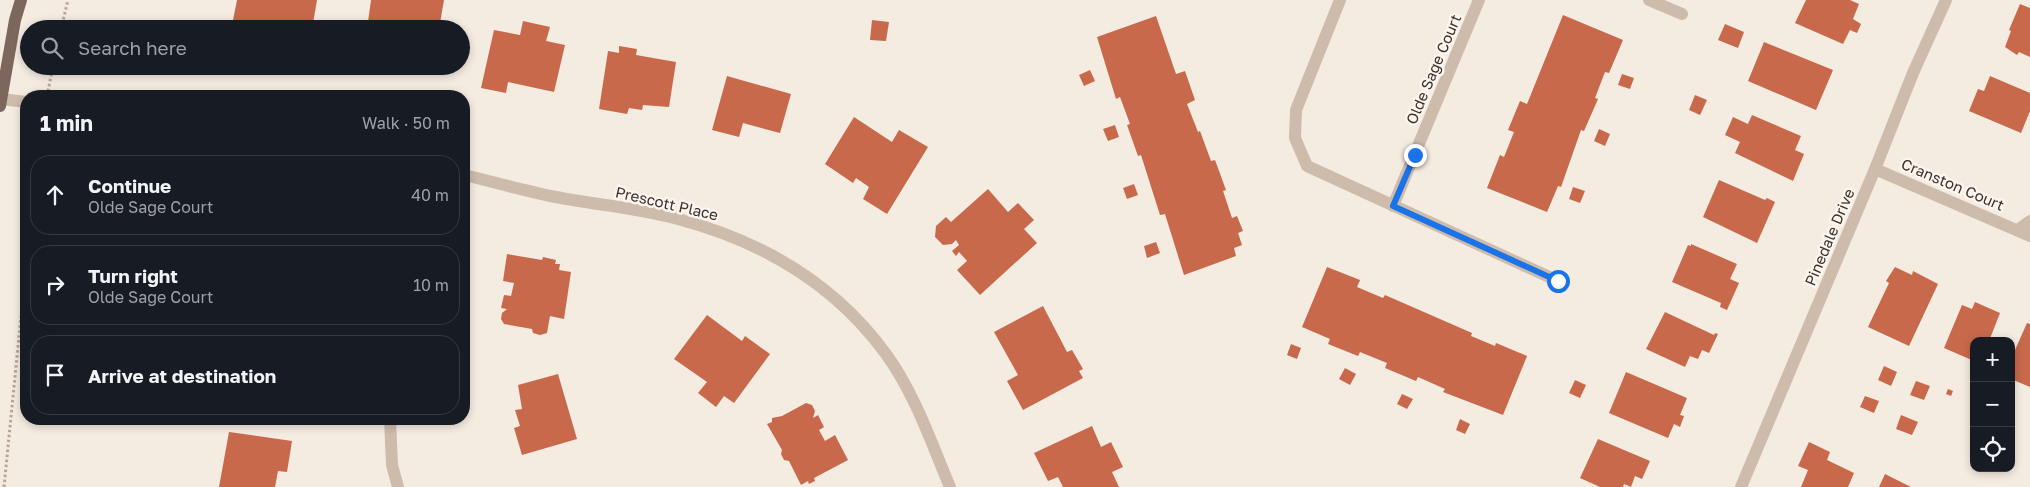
<!DOCTYPE html>
<html lang="en">
<head>
<meta charset="utf-8">
<style>
  :root { --surface:#171b24; --page:#20242c; --text:#f1f3f6; --muted:#9ea1a6; --line:#363941 }
  body { margin:0; font-family:"Golos Text",sans-serif; background:var(--page); color:var(--text) }
  .controls { position:absolute; right:15px; bottom:15px; display:grid; overflow:hidden; border-radius:10px; box-shadow:0 2px 8px #0003 }
  .controls button { width:45px; height:45px; display:grid; place-items:center; padding:0; border:0; border-bottom:1px solid var(--line); background:var(--surface); color:var(--text); font:25px sans-serif }
  .stop { position:absolute; width:15px; height:15px; margin:-11px; border:4px solid #1a73e8; border-radius:50%; background:#fff }
  .stop.end { background:#1a73e8; border-color:#fff; box-shadow:0 1px 5px #0008 }
  .list { margin:0; padding:0; list-style:none }
  h2 { display:flex; justify-content:space-between; align-items:center; height:65px; margin:0; padding:0 20px; font-size:21px }
  h2 small { font-size:16px; font-weight:400; color:var(--muted) }
  .list li { display:grid; grid-template-columns:32px 1fr auto; gap:15px; align-items:center; box-sizing:border-box; height:80px; margin:0 10px 10px; padding:0 10px; border:1px solid var(--line); border-radius:20px }
  .list b { display:block; font-size:19px; white-space:nowrap }
  .list p { margin:0; font-size:16px; white-space:nowrap; color:var(--muted) }
  .list em { font-size:16px; font-style:normal; color:var(--muted) }
  .icon { flex:none; width:28px; height:28px; fill:none; stroke:currentColor; stroke-width:2; stroke-linecap:round; stroke-linejoin:round }
  .map { position:relative; flex:none; width:2030px; height:487px; overflow:hidden }
  .search { position:absolute; background:var(--surface); box-shadow:0 2px 8px #0003; left:20px; top:20px; width:450px; height:55px; display:flex; align-items:center; gap:12px; box-sizing:border-box; padding:0 18px; border-radius:28px; color:var(--muted); font-size:19px }
  .panel { position:absolute; background:var(--surface); box-shadow:0 2px 8px #0003; left:20px; top:90px; width:450px; height:335px; border-radius:20px }
  .map>svg:first-child { display:block }
  .building { fill:#c8694b }
  .lines { fill:none; stroke-linecap:round; stroke-linejoin:round }
  .path { stroke:#b9a596; stroke-width:3; stroke-dasharray:2.5 2.5; stroke-linecap:butt }
  .minor { stroke:#cdbbac; stroke-width:12 }
  .major { stroke:#7d675c; stroke-width:12 }
  .route { stroke:#1a73e8; stroke-width:6 }
  .labels { text-anchor:middle; dominant-baseline:central; stroke-width:5; stroke-linejoin:round; paint-order:stroke }
  .street-label { font-size:15px; fill:#3b302b; stroke:#fbf5ee }
</style>
</head>
<body>
<div class="map">
<svg width="2030" height="487" viewBox="0 0 2030 487">
  <rect width="100%" height="100%" fill="#f4ebe1"/>
  <!-- building -->
  <path class="building" d="M237,0h80l-5,29h-33l-46,-9z
    M371,0h73l-5,29h-72z
    M1806,0h44l9,4 -6,15 8,5 -4,9 -7,-3 -7,14 -48,-21z
    M2020,4l10,4v49l-11,-5 -2,3 -12,-8 6,-16 -2,-1z
    M1563,15l60,25 -14,33 -4,-1 -10,26 3,1 -14,32 -3,-1 -20,57 -3,-1 -11,26 -60,-24 13,-33 4,2 10,-25 -6,-2 12,-29 7,3z
    M1156,16l20,58 9,-3 10,29 -8,4 11,28 2,-1 11,30 4,-1 11,30 -3,1 9,27 5,-2 6,15 -5,2 4,12 -8,3 2,8 -52,19 -19,-61 -5,1 -19,-60 -3,1 -11,-31 3,-1 -10,-27 -4,2 -19,-62z
    M872,20l17,2 -3,19 -16,-1z
    M523,21l27,6 -4,14 19,4 -11,47 -46,-10 -2,11 -25,-5 13,-58 26,5z
    M1725,24l19,8 -6,16 -20,-8z
    M1764,42l69,28 -17,40 -68,-29z
    M619,46l18,3 -1,6 40,7 -7,45 -26,-2 -1,5 -13,-2 -2,6 -28,-5 9,-58 11,2z
    M399,66h33l-1,6z
    M1090,70l5,11 -11,5 -5,-11z
    M1622,74l12,4 -4,11 -12,-4z
    M727,76l64,18 -11,39 -37,-10 -4,14 -27,-7z
    M1990,76l40,17v18l-9,22 -52,-22 9,-22 6,2z
    M1695,95l12,5 -7,15 -11,-5z
    M1752,115l49,21 -6,14 9,4 -11,27 -58,-28 5,-11 -15,-7 8,-18 15,7z
    M854,117l38,25 7,-12 29,17 -41,67 -24,-15 6,-12 -13,-9 -3,5 -28,-19z
    M1115,125l4,12 -11,4 -5,-12z
    M1599,129l11,5 -5,12 -11,-5z
    M1719,180l46,20 2,-2 8,4 -18,41 -54,-26z
    M1134,184l4,11 -11,4 -4,-11z
    M1573,187l12,4 -5,12 -11,-4z
    M988,189l20,23 10,-9 16,17 -10,9 13,14 -57,52 -23,-25 10,-9 -8,-9 -3,4 -4,-5 7,-6 -3,-5 -4,4 -9,1 -8,-8 1,-11 10,-9 5,5z
    M1156,242l4,11 -13,5 -3,-12z
    M1691,244l46,20 -7,15 9,4 -12,27 -7,-3 1,-4 -49,-21 16,-37 3,1z
    M507,254l35,6 1,-3 13,3 -1,4h5l-1,6 12,2 -7,47 -14,-3 -3,17 -7,2 -7,-2 -1,-4 -28,-5 -3,-5 1,-6 5,-4 -6,-1 3,-13 7,1 3,-13 -11,-2z
    M1327,267l33,13 -3,7 26,11 2,-3 87,38 -1,3 24,10 1,-3 31,13 -24,59 -60,-23 2,-3 -27,-12 -2,4 -31,-13 2,-5 -27,-11 -2,4 -30,-12 2,-5 -28,-12z
    M1895,267l17,8 1,-4 25,13 -29,62 -41,-19 21,-44 -3,-2z
    M1975,302l25,11 -11,28h-15v20l-30,-13 18,-43 10,4z
    M1043,306l24,46 5,-2 11,19 -4,2 4,7 -60,32 -16,-29 11,-6 -24,-43z
    M1665,312l49,23 1,-2 3,1 -9,19 -7,-3 -4,9 -8,-3 -5,11 -39,-18z
    M707,315l35,26 3,-5 25,18 -36,49 -10,-7 -8,11 -18,-14 9,-11 -33,-23z
    M2027,323l3,1v63l-19,-8v-20z
    M1291,344l10,4 -4,11 -10,-4z
    M1884,366l13,6 -6,14 -13,-6z
    M1345,368l11,6 -6,11 -11,-6z
    M1626,372l61,26 -7,17 4,1 -4,11 -6,-3 -6,14 -59,-25z
    M558,374l19,65 -55,16 -8,-27 6,-2 -5,-16 7,-1 -4,-24z
    M1575,380l11,5 -6,13 -11,-5z
    M1916,381l14,5 -6,14 -14,-5z
    M1948,389l5,2 -2,5 -5,-2z
    M1402,394l11,5 -6,10 -10,-5z
    M1865,396l14,5 -5,12 -14,-6z
    M806,403l6,2 3,6 -2,7 5,-3 6,12 -5,3 6,11 10,-6 13,25 -34,18 1,3 -6,3 -1,-3 -7,4 -12,-24 -5,-1 -3,-6 1,-4 -15,-26 5,-2v-4l10,-2z
    M1901,415l17,7 -6,13 -16,-6z
    M1460,419l10,5 -5,10 -9,-4z
    M1092,426l9,21 10,-5 12,25 -11,5 7,15h-56l-5,-10 -10,4 -14,-28z
    M229,432l63,9 -5,31 -9,-1 -3,16h-56z
    M1598,439l52,22 -8,18 -7,-3 -4,11 -7,-3 -1,3h-23l-20,-9z
    M1809,442l21,10 -3,8 27,13 -6,14h-47l7,-17 -10,-4z
    M1885,474l26,13h-32z"/>
  <g class="lines">
    <!-- path -->
    <path class="path" d="M61,29l7,-29
      M47,96l6,-30
      M4,487l22,-221"/>
    <!-- minor -->
    <path class="minor" d="M1340,0l-44,110 -1,28 12,28 251,115
      M1649,0l33,14
      M1,99l25,3
      M1875,169l155,67
      M464,175c30,7 61,16 92,22 40,8 83,11 122,22 83,22 157,65 208,135 29,40 45,88 64,133
      M1393,206l86,-206
      M2019,229l11,-8
      M390,419l2,46 6,22
      M1741,487l134,-318 38,-96 33,-73"/>
    <!-- major -->
    <path class="major" d="M0,106l15,-86 6,-20"/>
  </g>
  <g class="lines">
    <!-- route -->
    <path class="route" d="M1415,155l-22,51 165,75"/>
  </g>
  <g class="labels">
    <!-- street labels -->
    <g class="street-label">
      <text transform="translate(1433 69) rotate(-67)">Olde Sage Court</text>
      <text transform="translate(1953 184) rotate(23)">Cranston Court</text>
      <text transform="translate(667 203) rotate(13)">Prescott Place</text>
      <text transform="translate(1829 237) rotate(-67)">Pinedale Drive</text>
    </g>
  </g>
</svg>
<div class="controls">
<button>+</button>
<button>−</button>
<button><svg class="icon" aria-label="locate" viewBox="0 0 24 24"><circle cx="12" cy="12" r="6"/><path d="M12 2v4M12 18v4M2 12h4M18 12h4"/></svg></button>
</div>
<div class="stop" style="left:1558px;top:281px"></div>
<div class="stop end" style="left:1415px;top:155px"></div>
<div class="search"><svg class="icon" aria-label="search" viewBox="0 0 24 24"><circle cx="10" cy="10" r="6"/><path d="M15 15l6 6"/></svg>Search here</div>
<section class="panel">
<h2>1 min<small>Walk · 50 m</small></h2>
<ul class="list">
<li><svg class="icon" aria-label="ahead" viewBox="0 0 24 24"><path d="M12 20V5M6 11l6-6 6 6"/></svg><div><b>Continue</b><p>Olde Sage Court</p></div><em>40 m</em></li>
<li><svg class="icon" aria-label="right" viewBox="0 0 24 24"><path d="M7 20v-9h11M14 6l5 5-5 5"/></svg><div><b>Turn right</b><p>Olde Sage Court</p></div><em>10 m</em></li>
<li><svg class="icon" aria-label="arrive" viewBox="0 0 24 24"><path d="M6 21V4h12l-3 4 3 4H6"/></svg><div><b>Arrive at destination</b></div></li>
</ul>
</section>
</div>
</body>
</html>
